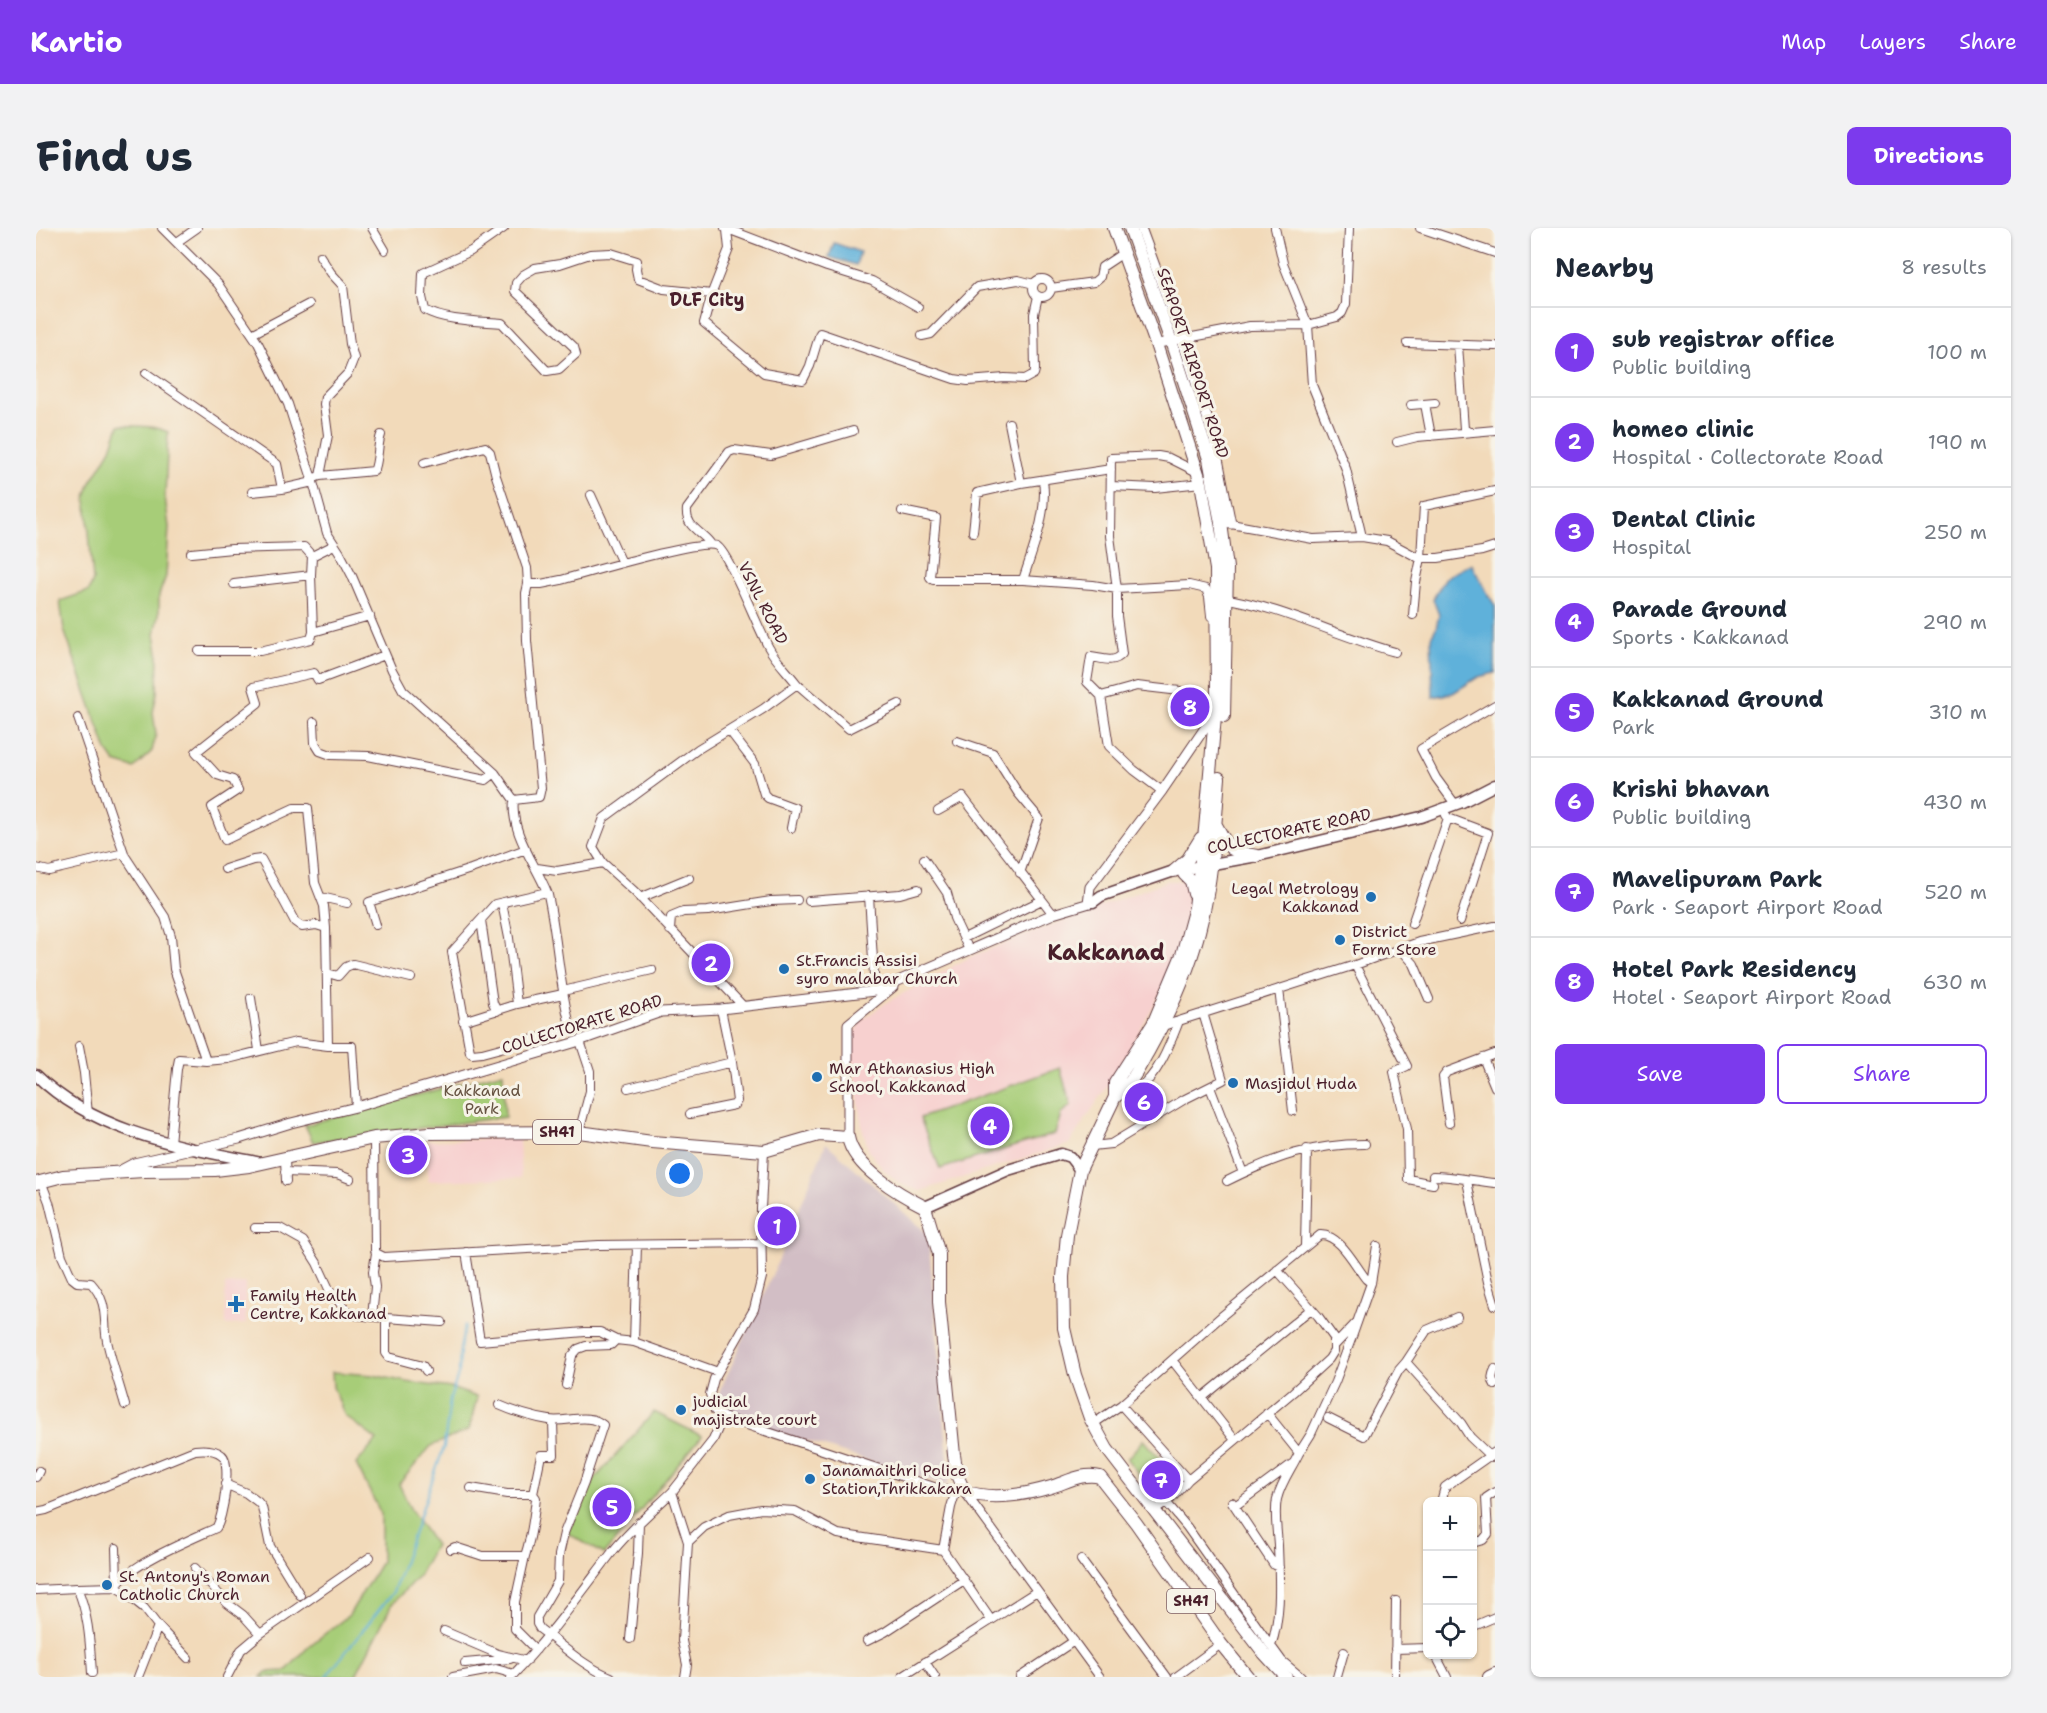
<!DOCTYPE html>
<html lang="en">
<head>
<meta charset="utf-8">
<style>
  :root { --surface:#fff; --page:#f2f2f3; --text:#1f2937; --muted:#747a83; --line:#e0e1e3; --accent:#7c3aed }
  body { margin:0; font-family:"Shantell Sans",sans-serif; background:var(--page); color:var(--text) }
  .controls { position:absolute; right:18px; bottom:18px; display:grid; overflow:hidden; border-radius:9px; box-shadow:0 2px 4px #0004 }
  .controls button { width:54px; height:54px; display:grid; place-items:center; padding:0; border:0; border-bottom:2px solid var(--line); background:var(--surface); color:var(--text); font:30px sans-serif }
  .you { position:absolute; left:644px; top:946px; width:21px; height:21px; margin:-15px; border:4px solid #fff; border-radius:50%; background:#1a73e8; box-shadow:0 0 0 9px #1a73e833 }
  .badge { display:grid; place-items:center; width:39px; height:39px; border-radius:50%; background:var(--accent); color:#fff; font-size:20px; font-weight:700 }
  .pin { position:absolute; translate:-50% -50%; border:3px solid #fff; box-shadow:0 2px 6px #0006 }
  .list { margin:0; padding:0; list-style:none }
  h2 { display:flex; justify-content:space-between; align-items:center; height:78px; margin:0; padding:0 24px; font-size:26px }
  h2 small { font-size:20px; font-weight:400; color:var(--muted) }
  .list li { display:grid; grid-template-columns:39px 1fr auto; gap:18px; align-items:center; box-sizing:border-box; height:90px; padding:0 24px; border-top:2px solid var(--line) }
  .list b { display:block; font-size:22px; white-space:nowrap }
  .list p { margin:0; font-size:20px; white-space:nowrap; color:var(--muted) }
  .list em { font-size:20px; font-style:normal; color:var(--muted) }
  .actions { display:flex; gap:12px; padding:18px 24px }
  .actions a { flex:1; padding:14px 0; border:2px solid var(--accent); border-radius:9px; text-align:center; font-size:21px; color:var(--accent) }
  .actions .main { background:var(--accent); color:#fff }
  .icon { flex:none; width:33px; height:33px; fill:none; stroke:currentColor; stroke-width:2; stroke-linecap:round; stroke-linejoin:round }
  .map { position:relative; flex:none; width:1459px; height:1449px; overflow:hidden; border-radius:9px }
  header { display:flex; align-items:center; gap:36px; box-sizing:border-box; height:84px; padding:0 30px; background:var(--accent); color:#fff }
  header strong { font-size:28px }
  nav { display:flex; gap:33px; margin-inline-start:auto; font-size:21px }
  .intro { display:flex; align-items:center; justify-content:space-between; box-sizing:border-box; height:144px; padding:0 36px }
  h1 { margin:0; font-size:42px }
  .button { padding:15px 27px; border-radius:9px; background:var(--accent); color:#fff; font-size:21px; font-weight:700 }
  main { display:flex; gap:36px; padding:0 36px }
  aside { flex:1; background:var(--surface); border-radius:9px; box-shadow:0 2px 4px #0004 }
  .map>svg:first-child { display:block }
  .built { fill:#f7d0cf }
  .industrial { fill:#d2bec5 }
  .green { fill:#a7cd78; stroke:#787652; stroke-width:1.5 }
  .water { fill:#5fb1da; stroke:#546882; stroke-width:1.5 }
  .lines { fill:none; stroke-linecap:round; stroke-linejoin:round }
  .stream { stroke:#5fb1da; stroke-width:2 }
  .minor-casing { stroke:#633b40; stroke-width:10 }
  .tertiary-casing { stroke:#633b40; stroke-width:11 }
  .secondary-casing { stroke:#633b40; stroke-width:13 }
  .primary-casing { stroke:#633b40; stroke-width:14 }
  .minor { stroke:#fff; stroke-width:8 }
  .tertiary { stroke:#fff; stroke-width:9 }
  .secondary { stroke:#fff; stroke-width:10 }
  .primary { stroke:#fff; stroke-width:12 }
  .poi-dot { fill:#1f6fb2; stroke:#f7f3e8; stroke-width:2 }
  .labels { text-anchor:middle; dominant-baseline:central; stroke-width:6; stroke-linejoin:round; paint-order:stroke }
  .shield { fill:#f7f3e8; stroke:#7e5f64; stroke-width:1.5 }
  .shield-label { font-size:15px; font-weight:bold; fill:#4a1f2b }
  .street-label { font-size:16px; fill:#4a1f2b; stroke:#f7f3e8 }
  .poi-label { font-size:16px; fill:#4a1f2b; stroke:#f7f3e8; text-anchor:start }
  .park-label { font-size:16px; fill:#665342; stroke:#f7f3e8 }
  .neighbourhood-label { font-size:18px; font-weight:bold; fill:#4a1f2b; stroke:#f7f3e8 }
  .district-label { font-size:22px; font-weight:bold; fill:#4a1f2b; stroke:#f7f3e8 }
</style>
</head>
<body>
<header>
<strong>Kartio</strong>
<nav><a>Map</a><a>Layers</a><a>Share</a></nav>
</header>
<div class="intro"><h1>Find us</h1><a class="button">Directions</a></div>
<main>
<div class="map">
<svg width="1459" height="1449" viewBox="0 0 1459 1449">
  <rect width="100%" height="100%" fill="#f7f3e8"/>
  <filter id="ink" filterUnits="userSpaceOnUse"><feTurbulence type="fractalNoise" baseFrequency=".0167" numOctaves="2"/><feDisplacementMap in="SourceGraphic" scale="12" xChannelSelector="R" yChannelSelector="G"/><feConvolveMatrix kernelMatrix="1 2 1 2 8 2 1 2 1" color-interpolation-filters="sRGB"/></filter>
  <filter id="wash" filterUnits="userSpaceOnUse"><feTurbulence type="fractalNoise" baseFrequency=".008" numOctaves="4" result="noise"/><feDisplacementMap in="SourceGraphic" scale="24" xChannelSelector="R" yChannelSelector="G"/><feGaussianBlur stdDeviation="1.35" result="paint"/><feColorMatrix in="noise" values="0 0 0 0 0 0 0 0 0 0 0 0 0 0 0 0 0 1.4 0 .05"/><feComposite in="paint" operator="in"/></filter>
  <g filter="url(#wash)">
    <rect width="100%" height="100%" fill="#f2daba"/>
    <!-- built -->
    <path class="built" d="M1131,653h19l5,14 -6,28 -13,46 -20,41 -41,71 -42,63 -149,47 -21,-8 -15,-13 -15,-19 -7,-24 -9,-69 2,-25 8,-14 26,-18 83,-45z
      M483,910l2,40 -93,3 -1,-40z
      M209,1055l1,41 -20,1 -1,-40z"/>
    <!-- industrial -->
    <path class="industrial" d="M790,915l102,91 21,237 -1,15 -202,-64 -32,-18 61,-135z"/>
    <!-- green -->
    <path class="green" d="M83,197c18,2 33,-1 49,7l-3,65 4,30 -3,49 -7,19v20l-4,19 3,18 -1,41 -4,19 3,22 -4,17 -18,17 -19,-6 -8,-11 -43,-121 -4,-29 29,-10 4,-11 -7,-83 4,-13 21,-35z
      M1024,840l11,37 -10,9 -6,20 -115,35 -20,-51z
      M467,844l2,45 -192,25 -8,-17z
      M296,1144l41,3 34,7 44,6 26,9 -8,33 -38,16 -32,38 12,26 24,35 -17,31 -26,28 -37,73h-94l5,-5 20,-1 23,-25 40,-31 32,-53v-48l-25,-50 21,-24 -32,-24 -12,-29z
      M618,1184l48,24 -98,118 -37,-21 25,-51z
      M1107,1212l38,41 -23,18 -31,-40z"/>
    <!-- water -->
    <path class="water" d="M798,15l26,9 -4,13 -27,-8z
      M1435,336l24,42v67l-17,4 -25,16 -20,4 -2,-60 5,-9 3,-13 -6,-16 13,-22z"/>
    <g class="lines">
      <!-- stream -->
      <path class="stream" d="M290,1449l67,-85 51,-145 6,-48 9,-27 1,-22 5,-25"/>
    </g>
  </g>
  <g filter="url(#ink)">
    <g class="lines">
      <defs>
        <path id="minor" d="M126,0l56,56 40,59 30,61 25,78 14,51 13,20 12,23 40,94 11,20 92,83 19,27c-4,32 21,63 33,92l1,3c10,45 11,91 23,134l-89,24 -10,1 -2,-2 -18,-100 43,-48 52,-12
          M336,0l13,22
          M468,0l-33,23 -48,22 -1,24 3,13c19,11 54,11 77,13l45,48 12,-2 17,-15 -2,-7 -59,-56 1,-8 7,-8 12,-7 25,-4 30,-10 21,-1 26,8 -1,8 2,10 26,10 48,5
          M689,0l102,39 45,14 46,26
          M1239,0l8,35 25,62 4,60 34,84 16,68
          M1384,0l75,25
          M691,2l2,19 -16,41 -9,33 60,50 39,7 7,-14 10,-33 134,46 14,2 37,-3 20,1 9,-5 1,-4 -1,-56 4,-18
          M141,14l20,-14
          M997 60a9 9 0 1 1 18 0a9 9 0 1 1-18 0Z
          M1015,60l43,-6 6,-5 2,-10 21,-14
          M216,106l57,-30
          M886,108l9,-2 46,-47 41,-7 16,4
          M1371,115l88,3
          M1120,116l94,-18 58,-1 29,-8 5,-4 4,-9 3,-76
          M1422,117l6,84 5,3
          M110,145l131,91 5,25
          M1389,176l6,32
          M1375,177l24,-2
          M973,195l12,60
          M1361,214l20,-5 78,-7
          M388,235l61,-16 5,5 6,24 31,92 1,16 -2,9 1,48 14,147 -2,9 -25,3
          M1161,244l-28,-14 -11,-2 -47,2 -1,78 7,53 72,-4 17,4 3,8 2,19
          M284,248l54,-5c5,-10 3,-25 7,-36
          M275,251l9,-3 8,-41 -4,-31 1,-7 23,-24 6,-15 -4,-14 -7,-58 -12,-13 -11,-17
          M1075,258l44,2 46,-5
          M216,264l30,-3 31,-7
          M555,267l31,68
          M866,283l34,7 -6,59 3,3h90l70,5 24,4v27l5,38c-8,10 -21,4 -31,3l-4,25 14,14 8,50 25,24 28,21
          M1195,296l82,15 49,-2 25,4 32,17h19l44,-7 13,-4
          M937,304l4,-39 44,-10 90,-14
          M674,315c-9,-12 -25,-16 -23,-34l42,-57 5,-2 37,5 82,-24
          M155,325l41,-4 72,-2 8,9
          M275,347l2,57
          M987,352c10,-32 25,-66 20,-100
          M198,356l77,-9 1,-19 22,-11
          M492,356h13l20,-4c21,-6 143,-42 156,-34 13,9 41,83 52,102 7,13 19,24 28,36l-34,25 -65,40 -94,69 -11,29 10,16
          M1186,370c60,9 115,38 173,54
          M1377,387l3,-33 5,-24 3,-52 71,-15
          M163,423h61l51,-12 2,-7 57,-16
          M761,456l52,45 50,-25
          M1065,468l36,-10 43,5 37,20
          M42,490l47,138 40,61 6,19 3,33 32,92
          M278,494l1,21 5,8 11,4 37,1 118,24 9,-7
          M693,502l26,34 9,30 4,4 27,10 -4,20
          M921,513l36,12 25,40 21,25 -19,55
          M1419,576l-19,-26 -15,-29 74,-44
          M902,583l25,-14 90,117
          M1412,590l40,15 -28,88
          M888,631l23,34 7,25 15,32
          M0,640l13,3 75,-18
          M501,640l20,3 46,-8 31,28 109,115
          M189,641l28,-9 8,-1 34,63 7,5 14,-2 10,3 2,118
          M833,668l6,95
          M285,669l26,6
          M604,670l49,-20
          M773,673l91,-7 18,-5
          M466,675l7,35 8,66
          M445,692l12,83 4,8
          M1376,696l36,-106 -2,-3
          M340,697l-7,-23 102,-33 55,-20
          M290,700l-2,-22 -9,-23 -7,-75h-14l-69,32 -13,-33 26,-17 -5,-10 -16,-5 -21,-23 62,-49 -5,-16 61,-14 4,7 67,-25
          M634,702l1,-13 12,-5 25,-1 63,-10 26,-1
          M928,710l78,-38
          M1364,720l14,16 15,35
          M1319,737l52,101 -13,6 13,57 1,50 25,5
          M291,745l11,3 8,-9 7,-3 58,14
          M1243,761l14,122
          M527,763l89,-21
          M215,770l8,52
          M427,793l54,-17 46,-10
          M1127,798l192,-61 64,-23 76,-16
          M43,818l5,27 4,41
          M1447,830l12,29
          M1174,859l33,86
          M592,860l104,-26 -11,-53
          M1083,868c6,-2 14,-3 18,-6 22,-15 33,-46 42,-69
          M654,886l44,-9 3,-4 -5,-39
          M1413,895l-6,-46 4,-5 48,-18
          M543,904l11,-41v-20l-10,-30
          M338,910l1,112 1,3 8,4 215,-12 162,-2
          M134,915l7,-74 2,-10 27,2 22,-2 68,-17 32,4h24l4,61
          M1056,918l19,-2 74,-45 38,-19 -20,-67
          M728,923l-3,58 1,68 -8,32 -40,70 -4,15 5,17 8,6 220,73 21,1 136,186
          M249,931l1,22
          M249,944l52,2 13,5
          M1397,948c21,0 41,5 62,7
          M5,953l8,21 13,54 10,22 5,4 14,1c18,20 12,37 16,58 5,22 12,43 18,64
          M1191,953c48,-24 85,-37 138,-37
          M1431,953l21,101 7,23
          M219,1000h25l23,13 14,22 12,26 14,18 11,8 32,3
          M1269,1019l2,-98
          M430,1024l14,89 105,-9h15l16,8
          M336,1089l3,-30 -2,-15 3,-19
          M1421,1089l-30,13 -21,32 55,61 9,14 21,20
          M598,1114l3,-97
          M1298,1118l22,-23
          M1136,1132l63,80
          M1459,1141c-3,6 -4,10 0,16
          M390,1143l-3,-5 -34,-9 -3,-4v-35l56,4
          M530,1157l6,-29 6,-7 8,-3 25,-1 5,-5 18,2 84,30
          M1167,1169l108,-88
          M463,1177c16,7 32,12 50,15 17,3 40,-8 54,5l-19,58 -20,50 -5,22 -1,26 -21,36v7l3,5c23,17 44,38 71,48
          M1085,1177l67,75
          M1231,1185l32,40c-7,15 -18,29 -22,46 -3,15 0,31 1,46 1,33 4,70 -7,101
          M687,1189l-10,23 -41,52 16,50 16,-15 25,-12 32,-6 34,2 43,23 105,16 48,70
          M1292,1190l36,18 35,-66 7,-8
          M1057,1196l28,-19 102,-90 97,-80c20,-1 34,29 46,44l5,4
          M1263,1225l12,-19 24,-52 18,-48 18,-51 6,-37
          M0,1249l3,-6
          M189,1256l21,9 12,9 4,5 8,39 30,49
          M435,1260l36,6h26
          M1130,1274l21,25 84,119 11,15 19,16
          M1196,1274l42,63 5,2
          M1405,1274l4,-15 50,-35
          M1199,1278l57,-42
          M1118,1282l18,-12 16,-18 105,-88 36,-33 5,-8v-13l-16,-22 -41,-46
          M0,1284l10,-2 149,-60c9,-1 20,-1 27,5 10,8 1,64 -6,73 -24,11 -88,37 -101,59
          M1436,1315l11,-3 5,-6 -2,-36 9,-6
          M80,1320l1,35
          M415,1321l4,-2 28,9h42c6,-18 9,-39 11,-58l-3,-4 8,-39h13l-1,-34
          M907,1322l8,-43 5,-16
          M489,1328l-10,46v27l21,21
          M1045,1332l86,117
          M159,1340l32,35 16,12 17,19
          M41,1360l38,-1 9,5 20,16 14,18 30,32
          M0,1362l41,-2c12,26 13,57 15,85
          M1436,1399l23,-10
          M408,1403l54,23 29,7
          M594,1411l8,-86 1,-31
          M831,1413l18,-9 79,-52
          M1359,1421l33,-1
          M1399,1426l12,23
          M889,1434l10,15
          M429,1435l45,-4
          M102,1449l20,-51
          M191,1449l14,-27 19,-16 110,-77
          M417,1449l43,-8 18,5
          M475,1449c38,-39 69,-83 102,-126 18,-22 39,-40 59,-59
          M649,1449l2,-12 -5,-24 6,-99
          M866,1449l135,-86
          M984,1449l54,-36
          M1140,1449l45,-33
          M1301,1449l7,-25
          M1359,1449l1,-76"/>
        <path id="tertiary" d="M1105,0l41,111 32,100 17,85 -10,-1
          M1052,675l2,-16 72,-96 53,-78
          M812,909v-113l45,-37
          M83,943l15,-8 105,-24 52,-16 65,-16 217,-64 88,-31 60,-3 154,-18 178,-77 40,-12"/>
        <path id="secondary" d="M1057,674l8,-6 73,-25 83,-15 164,-39 41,-15 33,-17
          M0,847c59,58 147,72 225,88
          M889,979l83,-37 53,-16 9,3 10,13"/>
        <path id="primary" d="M1078,0l42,116 45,139 15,86 1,125 -12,135 -10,78 -13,48 -29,69 -38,59v14l-35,73 -13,65 -4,42 1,51 11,47 15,43 17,31 157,204 22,24
          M1094,0l41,113 38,118 12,64 6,45 -3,148
          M1179,595c14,26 12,28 42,33
          M1138,643l14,-12 13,-21
          M1148,646l7,7 3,13
          M1079,869c16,-11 24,-30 34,-47 23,-41 43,-86 53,-131 11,-46 13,-94 17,-141
          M0,955l27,-7 81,-5 71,-1 34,-4 125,-28 56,-5 149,-1 73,10 112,9 55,-16 29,2c5,30 51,57 77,70l14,47v48l15,153 3,20 7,16c27,10 60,4 87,-4 16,-5 33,-15 49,-10l36,46 85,121 27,33
          M1453,1449l6,-3"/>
      </defs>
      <!-- minor casing -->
      <use href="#minor" class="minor-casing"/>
      <!-- tertiary casing -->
      <use href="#tertiary" class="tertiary-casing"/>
      <!-- secondary casing -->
      <use href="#secondary" class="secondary-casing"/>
      <!-- primary casing -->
      <use href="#primary" class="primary-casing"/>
      <!-- minor -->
      <use href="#minor" class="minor"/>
      <!-- tertiary -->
      <use href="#tertiary" class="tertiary"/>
      <!-- secondary -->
      <use href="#secondary" class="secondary"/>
      <!-- primary -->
      <use href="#primary" class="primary"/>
    </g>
  </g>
  <!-- markers -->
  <g class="poi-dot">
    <circle cx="1335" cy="669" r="6"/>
    <circle cx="1304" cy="712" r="6"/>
    <circle cx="748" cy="741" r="6"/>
    <circle cx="781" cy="849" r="6"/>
    <circle cx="1197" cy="855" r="6"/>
    <path d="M197 1067h6v6h6v6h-6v6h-6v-6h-6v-6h6z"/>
    <circle cx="645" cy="1182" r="6"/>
    <circle cx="774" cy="1251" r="6"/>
    <circle cx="71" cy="1357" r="6"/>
  </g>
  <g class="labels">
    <!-- shield labels -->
    <g class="shield">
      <rect x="497" y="892" width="48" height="24" rx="4.5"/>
      <rect x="1131" y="1361" width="48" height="24" rx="4.5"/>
    </g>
    <g class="shield-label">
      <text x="521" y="904">SH41</text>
      <text x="1155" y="1373">SH41</text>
    </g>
    <!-- street labels -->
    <g class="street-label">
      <text transform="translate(1157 135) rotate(72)">SEAPORT AIRPORT ROAD</text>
      <text transform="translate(727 375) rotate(63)">VSNL ROAD</text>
      <text transform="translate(1253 603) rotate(-12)">COLLECTORATE ROAD</text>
      <text transform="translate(546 796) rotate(-17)">COLLECTORATE ROAD</text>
    </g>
    <!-- poi labels -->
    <g class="poi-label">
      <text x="1323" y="660" text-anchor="end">Legal Metrology<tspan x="1323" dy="18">Kakkanad</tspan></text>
      <text x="1316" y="703">District<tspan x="1316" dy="18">Form Store</tspan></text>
      <text x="760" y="732">St.Francis Assisi<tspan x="760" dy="18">syro malabar Church</tspan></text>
      <text x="793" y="840">Mar Athanasius High<tspan x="793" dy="18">School, Kakkanad</tspan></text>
      <text x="1209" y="855">Masjidul Huda</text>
      <text x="214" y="1067">Family Health<tspan x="214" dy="18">Centre, Kakkanad</tspan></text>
      <text x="657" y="1173">judicial<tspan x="657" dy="18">majistrate court</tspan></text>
      <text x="786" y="1242">Janamaithri Police<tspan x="786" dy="18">Station,Thrikkakara</tspan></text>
      <text x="83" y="1348">St. Antony's Roman<tspan x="83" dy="18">Catholic Church</tspan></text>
    </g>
    <!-- park labels -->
    <g class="park-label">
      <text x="446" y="862">Kakkanad<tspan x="446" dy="18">Park</tspan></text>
    </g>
    <!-- neighbourhood labels -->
    <g class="neighbourhood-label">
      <text x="671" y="72">DLF City</text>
    </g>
    <!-- district labels -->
    <g class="district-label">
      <text x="1070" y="724">Kakkanad</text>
    </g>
  </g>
</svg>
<div class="controls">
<button>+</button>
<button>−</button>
<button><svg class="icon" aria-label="locate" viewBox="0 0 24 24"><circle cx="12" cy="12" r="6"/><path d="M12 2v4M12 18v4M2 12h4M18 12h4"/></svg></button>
</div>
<div class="you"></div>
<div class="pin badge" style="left:741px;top:998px">1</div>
<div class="pin badge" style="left:675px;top:735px">2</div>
<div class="pin badge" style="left:372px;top:927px">3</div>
<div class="pin badge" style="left:954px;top:898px">4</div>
<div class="pin badge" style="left:576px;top:1279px">5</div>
<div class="pin badge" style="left:1108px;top:874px">6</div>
<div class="pin badge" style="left:1125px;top:1252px">7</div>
<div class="pin badge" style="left:1154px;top:479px">8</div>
</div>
<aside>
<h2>Nearby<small>8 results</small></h2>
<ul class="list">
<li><span class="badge">1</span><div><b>sub registrar office</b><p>Public building</p></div><em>100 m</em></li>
<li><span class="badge">2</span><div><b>homeo clinic</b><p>Hospital · Collectorate Road</p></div><em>190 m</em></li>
<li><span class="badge">3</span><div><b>Dental Clinic</b><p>Hospital</p></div><em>250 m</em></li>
<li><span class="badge">4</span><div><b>Parade Ground</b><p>Sports · Kakkanad</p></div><em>290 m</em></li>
<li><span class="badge">5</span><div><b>Kakkanad Ground</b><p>Park</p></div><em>310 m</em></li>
<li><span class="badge">6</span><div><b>Krishi bhavan</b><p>Public building</p></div><em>430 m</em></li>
<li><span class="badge">7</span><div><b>Mavelipuram Park</b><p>Park · Seaport Airport Road</p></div><em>520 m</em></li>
<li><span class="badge">8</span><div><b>Hotel Park Residency</b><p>Hotel · Seaport Airport Road</p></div><em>630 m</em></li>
</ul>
<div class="actions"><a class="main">Save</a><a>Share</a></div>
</aside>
</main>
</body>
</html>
